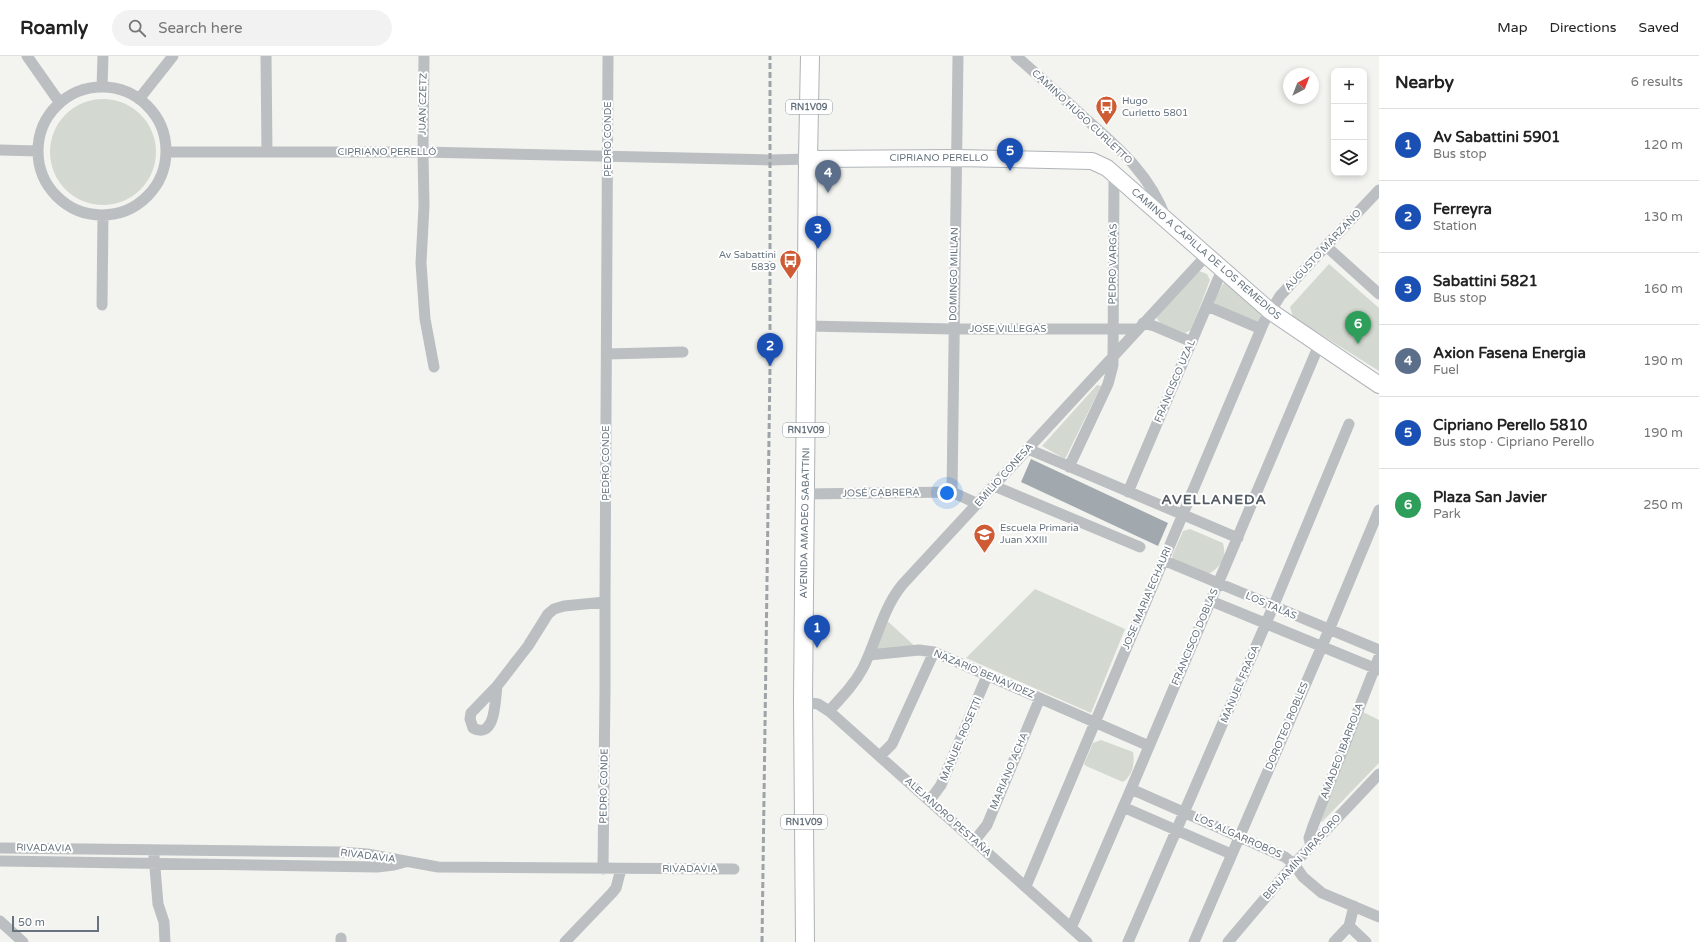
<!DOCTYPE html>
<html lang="en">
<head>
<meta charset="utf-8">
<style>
  :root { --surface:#fff; --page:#f2f2f2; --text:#222; --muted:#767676; --line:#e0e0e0; --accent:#cf5b34 }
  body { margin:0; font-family:"Varela Round",sans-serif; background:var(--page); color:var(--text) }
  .controls { position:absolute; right:12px; top:12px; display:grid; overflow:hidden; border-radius:8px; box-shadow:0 2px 6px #0003 }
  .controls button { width:36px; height:36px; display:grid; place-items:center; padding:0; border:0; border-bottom:1px solid var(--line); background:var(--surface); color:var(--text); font:20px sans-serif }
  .compass { position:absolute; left:1283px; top:12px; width:36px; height:36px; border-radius:50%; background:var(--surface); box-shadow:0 2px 6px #0003; rotate:42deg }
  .scale { position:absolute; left:12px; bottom:10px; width:87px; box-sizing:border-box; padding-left:4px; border:2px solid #66737e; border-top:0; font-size:11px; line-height:14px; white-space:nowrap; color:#66737e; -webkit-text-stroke:3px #fff; paint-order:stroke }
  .you { position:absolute; left:947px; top:437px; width:14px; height:14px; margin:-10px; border:3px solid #fff; border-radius:50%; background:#1a73e8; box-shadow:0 0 0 6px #1a73e833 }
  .badge { display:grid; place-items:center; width:26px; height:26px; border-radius:50%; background:var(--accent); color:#fff; font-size:13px; font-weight:700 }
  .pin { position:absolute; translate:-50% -33px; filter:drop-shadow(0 1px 2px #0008) }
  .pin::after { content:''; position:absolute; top:21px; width:14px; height:12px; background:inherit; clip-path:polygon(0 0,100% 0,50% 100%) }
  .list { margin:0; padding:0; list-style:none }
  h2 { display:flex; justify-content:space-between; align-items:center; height:52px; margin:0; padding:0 16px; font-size:17px }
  h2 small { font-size:13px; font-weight:400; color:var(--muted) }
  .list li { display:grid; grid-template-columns:26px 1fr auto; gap:12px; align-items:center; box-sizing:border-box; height:72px; padding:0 16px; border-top:1px solid var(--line) }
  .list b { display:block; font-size:15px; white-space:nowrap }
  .list p { margin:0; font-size:13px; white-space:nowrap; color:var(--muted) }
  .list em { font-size:13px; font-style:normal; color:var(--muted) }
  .icon { flex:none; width:22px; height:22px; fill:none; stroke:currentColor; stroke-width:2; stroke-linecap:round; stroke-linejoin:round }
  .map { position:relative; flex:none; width:1379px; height:886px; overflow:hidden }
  header { display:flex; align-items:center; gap:24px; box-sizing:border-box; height:56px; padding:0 20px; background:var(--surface); border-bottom:1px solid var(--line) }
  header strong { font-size:19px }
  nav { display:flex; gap:22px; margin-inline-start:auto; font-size:14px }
  .search { width:280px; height:36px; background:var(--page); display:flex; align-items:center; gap:10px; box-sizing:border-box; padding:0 14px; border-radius:22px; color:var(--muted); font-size:15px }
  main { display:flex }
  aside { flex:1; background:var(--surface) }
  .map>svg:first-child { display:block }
  .green { fill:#d3d8d0 }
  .building { fill:#a2a9ae }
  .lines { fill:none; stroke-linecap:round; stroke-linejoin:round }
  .secondary-casing { stroke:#b0b4b8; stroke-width:18 }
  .primary-casing { stroke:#afb3b6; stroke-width:20 }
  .street { stroke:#bbbfc2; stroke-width:11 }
  .secondary { stroke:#fff; stroke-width:16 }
  .primary { stroke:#fff; stroke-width:18 }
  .rail { stroke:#9da3a7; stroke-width:3; stroke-dasharray:6 3; stroke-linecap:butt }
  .labels { text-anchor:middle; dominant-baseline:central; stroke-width:4; stroke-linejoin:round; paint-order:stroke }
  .shield { fill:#fff; stroke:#949da5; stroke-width:1 }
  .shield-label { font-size:9px; font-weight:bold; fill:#66737e }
  .poi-label { font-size:10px; fill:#66737e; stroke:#fff; text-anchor:start }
  .street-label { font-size:10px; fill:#66737e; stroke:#fff }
  .district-label { font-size:14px; font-weight:bold; letter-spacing:1px; fill:#535c64; stroke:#fff }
</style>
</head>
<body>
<header>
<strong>Roamly</strong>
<div class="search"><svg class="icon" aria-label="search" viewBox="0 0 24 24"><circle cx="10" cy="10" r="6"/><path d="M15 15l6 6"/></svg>Search here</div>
<nav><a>Map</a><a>Directions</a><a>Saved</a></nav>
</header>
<main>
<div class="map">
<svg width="1379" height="886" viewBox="0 0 1379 886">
  <rect width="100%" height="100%" fill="#f3f4f0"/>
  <!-- green -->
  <path class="green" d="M50 96a53 53 0 1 1 106 0a53 53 0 1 1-106 0Z
    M1329,208l50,44v63l-86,-54 -3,-10z
    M1199,215l8,3 3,6 -19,50 -6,3 -25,-10 -4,-6z
    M1226,226l36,32 -2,8h-5l-39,-17 -2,-4 9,-17z
    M1097,329l4,1 -36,73 -23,-13z
    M1190,473l33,14c4,15 -2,23 -14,31l-35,-13 -2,-5 11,-25z
    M1035,533l90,40 -34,84 -125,-55z
    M883,561l36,33 -50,5z
    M1363,656l16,8v43l-57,59 -3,-2z
    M1101,684l32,12c2,11 0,23 -10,30l-37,-16 -2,-2 9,-21z"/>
  <!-- building -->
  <path class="building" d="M1031,403l137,64 -10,23 -137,-64z"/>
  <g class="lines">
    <defs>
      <path id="secondary" d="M808,103l149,-1 135,3 15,7 163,143 109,74"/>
      <path id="primary" d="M805,886l-2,-240 5,-543 2,-103"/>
    </defs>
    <!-- secondary casing -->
    <use href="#secondary" class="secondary-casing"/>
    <!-- primary casing -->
    <use href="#primary" class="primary-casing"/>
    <!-- street -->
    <path class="street" d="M27,0l33,47
      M266,0l1,96
      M424,0l-1,96 1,54 -3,57 4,56 9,48
      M1016,0c24,21 47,42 71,64 33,29 64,56 79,99
      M38 95a64 64 0 1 1 128 0a64 64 0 1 1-128 0Z
      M102,31l1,-31
      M139,43l34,-43
      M0,94l38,1
      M167,96h256l347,8 38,-1
      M1326,190l53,48
      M102,249l1,-89
      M1207,250l54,23
      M1143,267l11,3 38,16
      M806,270l147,3h184
      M607,298l76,-2
      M1028,393l210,89
      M1069,411l39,-83 5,-19 1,-190
      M994,430l146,61
      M952,436l6,-436
      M1128,436l94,-222
      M805,438l147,-2 26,12
      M1163,504l216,90
      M1211,545l168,69
      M869,599l50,-5 15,2 215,94
      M497,630c-2,14 -1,54 -24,42l-3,-9 1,-6 26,-27 31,-40 20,-32 6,-5 10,-3 41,-4
      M803,646l15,2 11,7 258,231
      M829,655c12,-13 25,-26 34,-43 14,-28 19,-58 39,-83 102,-109 202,-220 304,-329
      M880,700l12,-12 42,-92
      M1131,733l154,68 9,7 9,13 19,16 57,24
      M930,744l11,-15 46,-109
      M1123,751l108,47
      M975,784l12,-15 53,-127
      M1311,790l-2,-8 4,-12 66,-169
      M0,792l340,4 27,2 71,13 296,2
      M154,800l4,48 6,18 1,20
      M0,805l377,6 17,-2 11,-3
      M603,813l2,-179v-92l3,-542
      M1026,830l238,-564 16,-26 46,-50 53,-56
      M0,865l23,21
      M1349,870l17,16
      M1071,872l60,-139 188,-444
      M341,886v-4
      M565,886l47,-49 4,-5 5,-19
      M1128,886l145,-335 76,-183
      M1194,886l135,-312 50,-120
      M1228,886l66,-78 85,-90
      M1334,886l15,-16 5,-20"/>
    <!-- secondary -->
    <use href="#secondary" class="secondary"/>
    <!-- primary -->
    <use href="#primary" class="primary"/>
    <!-- rail -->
    <path class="rail" d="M762,886l8,-576v-310"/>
  </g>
  <!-- icons -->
  <defs>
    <symbol id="bus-pin" viewBox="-11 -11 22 30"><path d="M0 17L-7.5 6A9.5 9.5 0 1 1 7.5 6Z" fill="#cf5b34" stroke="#fff"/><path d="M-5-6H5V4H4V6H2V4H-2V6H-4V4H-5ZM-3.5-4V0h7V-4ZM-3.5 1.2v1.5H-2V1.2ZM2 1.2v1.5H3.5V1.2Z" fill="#fff"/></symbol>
    <symbol id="school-pin" viewBox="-11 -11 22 30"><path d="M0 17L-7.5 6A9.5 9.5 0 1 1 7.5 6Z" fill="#cf5b34" stroke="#fff"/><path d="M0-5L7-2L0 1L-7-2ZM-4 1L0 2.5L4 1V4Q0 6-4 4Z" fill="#fff"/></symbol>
  </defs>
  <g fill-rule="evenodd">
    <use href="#bus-pin" x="1094" y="38" width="25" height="34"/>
    <use href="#bus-pin" x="778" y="192" width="25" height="34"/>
    <use href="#school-pin" x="972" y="466" width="25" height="34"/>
  </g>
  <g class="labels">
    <!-- shield labels -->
    <g class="shield">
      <rect x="786" y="44" width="46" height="14" rx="3"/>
      <rect x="783" y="367" width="46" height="14" rx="3"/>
      <rect x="781" y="759" width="46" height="14" rx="3"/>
    </g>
    <g class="shield-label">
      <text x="809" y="51">RN1V09</text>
      <text x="806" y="374">RN1V09</text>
      <text x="804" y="766">RN1V09</text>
    </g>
    <!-- poi labels -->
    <g class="poi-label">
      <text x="1122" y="45">Hugo<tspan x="1122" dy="12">Curletto 5801</tspan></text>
      <text x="776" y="199" text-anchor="end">Av Sabattini<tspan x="776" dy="12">5839</tspan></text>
      <text x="1000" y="472">Escuela Primaria<tspan x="1000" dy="12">Juan XXIII</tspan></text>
    </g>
    <!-- street labels -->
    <g class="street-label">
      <text transform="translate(423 48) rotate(-89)">JUAN CZETZ</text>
      <text transform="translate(1082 61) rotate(43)">CAMINO HUGO CURLETTO</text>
      <text transform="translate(608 83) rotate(-90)">PEDRO CONDE</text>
      <text x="387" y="96">CIPRIANO PERELLÓ</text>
      <text x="939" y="102">CIPRIANO PERELLO</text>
      <text transform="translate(1323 194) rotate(-47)">AUGUSTO MARZANO</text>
      <text transform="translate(1206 198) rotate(41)">CAMINO A CAPILLA DE LOS REMEDIOS</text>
      <text transform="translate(1113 208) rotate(-89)">PEDRO VARGAS</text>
      <text transform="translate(954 218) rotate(-89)">DOMINGO MILLAN</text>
      <text x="1008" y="273">JOSE VILLEGAS</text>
      <text transform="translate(1175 325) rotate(-67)">FRANCISCO UZAL</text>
      <text transform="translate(606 407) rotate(-90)">PEDRO CONDE</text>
      <text transform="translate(1004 419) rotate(-48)">EMILIO CONESA</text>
      <text transform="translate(881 437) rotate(-1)">JOSÉ CABRERA</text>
      <text transform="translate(805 467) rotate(-89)">AVENIDA AMADEO SABATTINI</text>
      <text transform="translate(1147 542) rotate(-67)">JOSE MARIA ECHAURI</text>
      <text transform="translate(1271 550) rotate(23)">LOS TALAS</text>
      <text transform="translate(1195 581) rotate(-67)">FRANCISCO DOBLAS</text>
      <text transform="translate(984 618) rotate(23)">NAZARIO BENAVIDEZ</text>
      <text transform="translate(1240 628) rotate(-67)">MANUEL FRAGA</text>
      <text transform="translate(1287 670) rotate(-67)">DOROTEO ROBLES</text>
      <text transform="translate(961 683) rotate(-67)">MANUEL ROSETTI</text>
      <text transform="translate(1342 695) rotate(-69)">AMADEO IBARROLA</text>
      <text transform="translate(1009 715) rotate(-67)">MARIANO ACHA</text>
      <text transform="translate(604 730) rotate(-89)">PEDRO CONDE</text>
      <text transform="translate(948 761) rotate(42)">ALEJANDRO PESTAÑA</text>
      <text transform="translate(1238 780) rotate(24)">LOS ALGARROBOS</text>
      <text transform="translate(44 792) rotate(1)">RIVADAVIA</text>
      <text transform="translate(368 800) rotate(7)">RIVADAVIA</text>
      <text transform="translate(1302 801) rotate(-48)">BENJAMÍN VIRASORO</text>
      <text x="690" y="813">RIVADAVIA</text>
    </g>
    <!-- district labels -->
    <g class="district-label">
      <text x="1214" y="443">AVELLANEDA</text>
    </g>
  </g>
</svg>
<div class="controls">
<button>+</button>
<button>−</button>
<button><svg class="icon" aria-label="layers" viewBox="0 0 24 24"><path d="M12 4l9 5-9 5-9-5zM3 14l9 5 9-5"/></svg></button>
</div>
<svg class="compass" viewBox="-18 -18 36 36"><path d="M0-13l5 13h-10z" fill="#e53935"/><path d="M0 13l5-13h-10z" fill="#767676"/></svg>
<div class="scale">50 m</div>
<div class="you"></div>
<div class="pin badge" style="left:817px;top:592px;background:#1a4fb4">1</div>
<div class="pin badge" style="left:770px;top:310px;background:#1a4fb4">2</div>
<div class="pin badge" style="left:818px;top:193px;background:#1a4fb4">3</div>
<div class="pin badge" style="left:828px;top:137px;background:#5c6f8a">4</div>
<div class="pin badge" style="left:1010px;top:115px;background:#1a4fb4">5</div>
<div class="pin badge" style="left:1358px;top:288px;background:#2e9e5b">6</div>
</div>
<aside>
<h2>Nearby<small>6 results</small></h2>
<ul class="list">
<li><span class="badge" style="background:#1a4fb4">1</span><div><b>Av Sabattini 5901</b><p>Bus stop</p></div><em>120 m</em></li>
<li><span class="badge" style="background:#1a4fb4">2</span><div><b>Ferreyra</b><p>Station</p></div><em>130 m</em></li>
<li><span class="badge" style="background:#1a4fb4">3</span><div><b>Sabattini 5821</b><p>Bus stop</p></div><em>160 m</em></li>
<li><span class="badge" style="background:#5c6f8a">4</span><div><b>Axion Fasena Energia</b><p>Fuel</p></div><em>190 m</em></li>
<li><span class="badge" style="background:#1a4fb4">5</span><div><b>Cipriano Perello 5810</b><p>Bus stop · Cipriano Perello</p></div><em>190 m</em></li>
<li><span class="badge" style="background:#2e9e5b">6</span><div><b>Plaza San Javier</b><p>Park</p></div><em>250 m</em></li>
</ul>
</aside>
</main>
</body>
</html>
